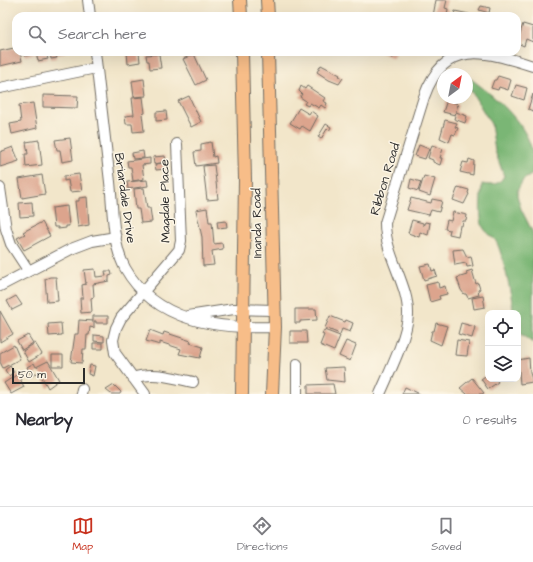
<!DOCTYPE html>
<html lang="en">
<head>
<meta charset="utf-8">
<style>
  :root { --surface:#fff; --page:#f7f7f7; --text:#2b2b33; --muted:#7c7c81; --line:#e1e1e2; --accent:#c8321e }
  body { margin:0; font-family:"Architects Daughter",sans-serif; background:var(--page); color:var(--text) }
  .controls { position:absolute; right:12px; bottom:12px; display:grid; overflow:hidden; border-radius:8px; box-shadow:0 4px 16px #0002 }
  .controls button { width:36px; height:36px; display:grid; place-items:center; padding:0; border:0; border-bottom:1px solid var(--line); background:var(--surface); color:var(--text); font:20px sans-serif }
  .compass { position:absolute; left:437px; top:68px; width:36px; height:36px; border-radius:50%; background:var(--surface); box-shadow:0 4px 16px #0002; rotate:32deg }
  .scale { position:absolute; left:12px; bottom:10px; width:73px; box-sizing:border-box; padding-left:4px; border:2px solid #2b2b2b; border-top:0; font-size:11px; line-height:14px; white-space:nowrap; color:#2b2b2b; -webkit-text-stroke:3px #fcf5e5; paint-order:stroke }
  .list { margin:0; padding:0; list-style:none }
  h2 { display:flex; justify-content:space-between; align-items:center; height:52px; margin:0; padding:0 16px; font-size:17px }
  h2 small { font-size:13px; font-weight:400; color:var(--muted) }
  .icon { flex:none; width:22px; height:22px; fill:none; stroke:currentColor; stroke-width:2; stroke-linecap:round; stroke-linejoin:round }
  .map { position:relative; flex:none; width:533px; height:394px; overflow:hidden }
  .search { position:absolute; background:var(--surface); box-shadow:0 4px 16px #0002; left:12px; right:12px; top:12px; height:44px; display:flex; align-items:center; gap:10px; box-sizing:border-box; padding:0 14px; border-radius:12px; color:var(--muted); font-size:15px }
  .sheet { height:112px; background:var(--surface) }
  nav { display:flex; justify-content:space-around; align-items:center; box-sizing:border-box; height:56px; border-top:1px solid var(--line); background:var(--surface); font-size:11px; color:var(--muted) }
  nav a { display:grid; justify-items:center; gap:2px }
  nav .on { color:var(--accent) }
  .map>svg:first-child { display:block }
  .forest { fill:#7ab675; stroke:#527050 }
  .building { fill:#dca48d }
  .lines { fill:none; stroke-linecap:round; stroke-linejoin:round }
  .minor-casing { stroke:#716c63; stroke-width:12 }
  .major-casing { stroke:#716c63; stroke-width:14 }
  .minor { stroke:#fff; stroke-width:10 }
  .major { stroke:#f7bd88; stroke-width:12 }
  .labels { text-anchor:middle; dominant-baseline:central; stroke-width:3; stroke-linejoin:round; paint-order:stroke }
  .street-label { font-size:13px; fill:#2b2b2b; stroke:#fcf5e5 }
</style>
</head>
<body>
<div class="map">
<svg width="533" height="394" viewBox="0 0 533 394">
  <rect width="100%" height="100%" fill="#fcf5e5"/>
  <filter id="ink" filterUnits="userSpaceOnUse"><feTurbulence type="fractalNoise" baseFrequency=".025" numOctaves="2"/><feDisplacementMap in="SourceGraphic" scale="8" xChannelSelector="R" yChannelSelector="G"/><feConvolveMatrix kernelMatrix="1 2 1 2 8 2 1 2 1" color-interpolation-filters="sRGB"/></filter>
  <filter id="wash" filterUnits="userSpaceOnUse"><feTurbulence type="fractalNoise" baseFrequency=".012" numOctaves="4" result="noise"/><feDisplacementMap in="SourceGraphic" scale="16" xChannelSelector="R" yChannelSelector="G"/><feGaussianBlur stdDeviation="0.9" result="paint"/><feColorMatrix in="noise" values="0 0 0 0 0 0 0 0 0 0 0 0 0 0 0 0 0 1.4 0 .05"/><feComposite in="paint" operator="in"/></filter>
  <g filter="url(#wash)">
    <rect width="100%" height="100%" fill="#f2e6ca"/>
    <!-- forest -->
    <path class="forest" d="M471,79c24,18 53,41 61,71 1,7 1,17 1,24l-10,6 -5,9 -1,6 4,14 12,24v110l-15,-11v-19h-5c0,-14 -10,-57 -16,-70 -4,-8 -13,-10 -15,-19 -3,-13 -1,-27 0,-40 9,2 17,1 22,-8l-9,-25 -4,-27 -24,-40v-4z"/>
    <g id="blocks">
      <!-- building -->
      <path class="building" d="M436,0h11l-2,8 3,1 -1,7h-14z
        M481,6l9,2 -1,5 -10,-3z
        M455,11l14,3v2h-15z
        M523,24l10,3v15l-7,-3 -2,7 -7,-3z
        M14,48l2,4h4l2,9 -22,5v-15z
        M24,52h22l2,7 -10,2 -2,-8 -11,3z
        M50,52h15v1l-9,2 1,3 -6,1z
        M127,52h12l1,10 -12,2z
        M380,52h14l2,1 -3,5z
        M159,54l2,14 -11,1 -1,-8h-2l-1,-6z
        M194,54l12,26 -10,5 -13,-26z
        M321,65l19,10 -1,1 4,2 -4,6 -10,-4 -12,-8z
        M498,76l13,4 -3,10 -9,-3 -1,3 -7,-2 3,-8h2z
        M144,79l2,17 -12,1 -2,-16z
        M516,85l11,3 -3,12 -12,-4z
        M301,86l4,3 2,-3 18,12 -2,3 4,2 -2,5 -4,-3 -2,3 -9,-5 -2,3 -4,-2 2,-3 -6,-4 2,-3 -3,-3z
        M533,94v17l-5,-2z
        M43,95l35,1 -1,12 -34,-1z
        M189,96l12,26 -10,5 -13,-26z
        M143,97l2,16 -3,1 2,17 -11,1 -1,-8h-6l-1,-8 9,-1 -2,-17z
        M447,100l11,4 -3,11 -12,-3z
        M33,103l4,25 -25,6 -2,-10 11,-2 -2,-17z
        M299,108l10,6 2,-3 7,5 -8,15 -8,-5 -2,3 -10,-6z
        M166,111l1,9 -11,1v-9z
        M456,112l11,4 -2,7 -11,-4z
        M445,120l12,3 -2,4 3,1 -3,7 -3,-1 -3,8 -9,-4z
        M326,124l5,3 -2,4 -2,-2 -6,10 -3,-2z
        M70,138l3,22 -11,2 -2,-12h-3l-2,-10z
        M39,140l3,25 -16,2 -1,-13h3l-2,-12z
        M211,142l2,15 3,-1 1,7 -21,3 -2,-14 7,-1v-7z
        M419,145l10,4 -4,10 -10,-3z
        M432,145l11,4 -3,9h2l-2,7 -7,-3v-2l-5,-2z
        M13,147l6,14 -19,6v-15z
        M143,151l1,7 -11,1 -1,-6z
        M165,156l1,6 -12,2 -1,-7z
        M150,158v6l-8,1 2,14 -11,2 -2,-14h-3l-1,-6z
        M469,159l5,2 -1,14 -13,-3 3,-10 5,1z
        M165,163l1,6 -10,1 -1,-6z
        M214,165l4,34 -11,1 -4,-34z
        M79,174l3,17 -12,1 -2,-12 -4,1v-5z
        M42,175l3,19 -23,4 -3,-19z
        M424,176l11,3 -5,17 -11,-4z
        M411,179l10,3 -3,9 -9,-3z
        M147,180l1,6 -20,3 -1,-7z
        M458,187l11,3 -1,3 1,1 -5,10 -11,-4z
        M144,188l3,20h3l2,14 -11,1 -2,-14h-3l-2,-20z
        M87,197l2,28 -11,2 -3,-26h4v-3z
        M411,198l20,5 1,-4 10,2 -3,11 -8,-2 -2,5 -22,-5z
        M32,202l1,14 -13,1 -1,-14z
        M67,206l2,20h-3v2l-8,1v-2h-4l-2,-19z
        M207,208l2,14h3l2,22 8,-1 1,6 -11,2 2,14 -11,1 -1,-29 -6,-27z
        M453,212l14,3 -1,6h-3l-1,5h-2l-2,10 -9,-2 1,-4 -5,-1 2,-9 4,1z
        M412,220l11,3v3l2,-4 5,1 -2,12 -8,-3 -1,5 -11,-4z
        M226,221l1,6 -9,1 -1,-6z
        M42,222l8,14 -26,14 -7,-12 8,-4 -2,-2z
        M463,249l4,8 4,-1 2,10 -6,1 -1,-4 -11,2 -2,-15z
        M430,264l2,7 3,-1 2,6 -13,4 -4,-14z
        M95,269l1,8 10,-1 -1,-5h6l1,4 -3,1v5l-16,3 1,13 -3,1 1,14 -11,1 -1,-15h3l-1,-13 4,-1 -2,-14z
        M472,270l4,14 2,-1 2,6 -2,1 1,5 -11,3 -2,-4h-2l-3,-4 -4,-12 10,-3 -1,-3z
        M50,277h6l2,24 -11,1 -2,-23z
        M438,282l1,6 6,-2 2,8 -8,2 1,3 -10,3 -4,-17z
        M16,296l6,9 -10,5 -5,-9z
        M483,296l2,11 -11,2 -2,-11z
        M295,309h21l1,11 -17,1v2h-5z
        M0,311l13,23 -13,8z
        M93,316h15v7h-12v-2h-2v7l-4,-1 -1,8h-2l-1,14h-3l-1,14 -11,-1 4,-28h3l1,-14 14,1z
        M330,316l15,6 1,-2 7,3 -3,9 -8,-3 -2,5 -15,-6z
        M61,323l1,12 -13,1 -1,-12z
        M436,323l11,3 -6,19 -11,-5 2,-9h2z
        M461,323l14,4 -3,11 -14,-4z
        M150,330l13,5 1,-3 27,9 -1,2 13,4 -3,11 -21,-4 2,-5 -21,-7v3l-14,-4z
        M324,330l16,6 -6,15 -14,-6 4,-10 -2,-1z
        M290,331h16l1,12h-17z
        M28,335l5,8 -11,7 -5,-9z
        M94,335l10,1v6l-10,-1z
        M457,340l12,2 -2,14 -12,-1z
        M346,341l10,4 -6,16 -11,-5z
        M35,343l7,11 -13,8 -6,-11z
        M93,343h10v6h-10z
        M14,345l6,14 -17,9 -3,-6v-9z
        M52,355h11v11h-11z
        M529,358l1,15 3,9 -13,2 -2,-24z
        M48,361l11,19 -11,8 -9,-16 -7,4 -5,-9 7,-4 2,4z
        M90,365l5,1 -2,10 -5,-2z
        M10,366l4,6 -5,4 -4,-6z
        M344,367l1,15 -18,-2 -2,-12z
        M18,374l6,13 -13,7 -7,-11z
        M488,374v5h8l2,3 -10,7 -7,-10z
        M472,378l12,15 -2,1h-15l-7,-6z
        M333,384l2,10h-27v-9z
        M114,385l7,7 -1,2h-9l-5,-4z
        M405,387l15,7h-18z"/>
    </g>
  </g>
  <g filter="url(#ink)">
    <use href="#blocks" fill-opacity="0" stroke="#716c63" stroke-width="1"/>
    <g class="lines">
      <defs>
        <path id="minor" d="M88,0l2,16
          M95,52c5,43 10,87 15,130 3,27 2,62 15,86 31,55 94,61 150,59
          M0,88l96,-20
          M0,188l6,41 5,15 17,26
          M0,286l71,-37 21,-8 24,-4
          M188,316l46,-7 40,1
          M297,364v30
          M133,378c20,-7 40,0 60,4
          M81,394l1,-5
          M145,394l-30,-41 -2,-13 3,-12 5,-10 58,-68 2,-9 -4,-97
          M380,394c9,-21 27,-57 28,-79 1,-30 -23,-59 -23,-92l39,-126c21,-59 61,-46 109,-31"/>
        <path id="major" d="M240,0l1,16
          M267,0l1,16
          M268,52l7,275 -3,67
          M242,394l3,-215 -3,-127"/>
      </defs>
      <!-- minor casing -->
      <use href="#minor" class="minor-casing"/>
      <!-- major casing -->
      <use href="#major" class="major-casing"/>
      <!-- minor -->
      <use href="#minor" class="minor"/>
      <!-- major -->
      <use href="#major" class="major"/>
    </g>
  </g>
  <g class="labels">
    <!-- street labels -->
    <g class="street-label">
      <text transform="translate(385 179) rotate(-73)">Ribbon Road</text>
      <text transform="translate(125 198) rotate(82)">Briardale Drive</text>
      <text transform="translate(165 201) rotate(-91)">Magdale Place</text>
      <text transform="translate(257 223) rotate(-91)">Inanda Road</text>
    </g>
  </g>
</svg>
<div class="controls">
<button><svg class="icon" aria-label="locate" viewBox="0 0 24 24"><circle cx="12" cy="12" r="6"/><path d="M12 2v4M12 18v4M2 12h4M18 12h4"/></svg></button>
<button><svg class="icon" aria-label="layers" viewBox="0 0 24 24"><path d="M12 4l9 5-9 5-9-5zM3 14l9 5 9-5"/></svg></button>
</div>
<svg class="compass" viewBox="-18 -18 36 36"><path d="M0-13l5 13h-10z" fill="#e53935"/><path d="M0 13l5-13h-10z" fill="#7c7c81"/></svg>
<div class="scale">50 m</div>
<div class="search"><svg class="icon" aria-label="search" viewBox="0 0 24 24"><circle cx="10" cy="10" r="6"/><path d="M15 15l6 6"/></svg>Search here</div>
</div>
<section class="sheet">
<h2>Nearby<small>0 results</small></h2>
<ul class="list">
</ul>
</section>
<nav>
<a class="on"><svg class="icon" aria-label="map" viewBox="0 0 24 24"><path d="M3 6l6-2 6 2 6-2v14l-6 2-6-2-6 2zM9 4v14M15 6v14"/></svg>Map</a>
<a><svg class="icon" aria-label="directions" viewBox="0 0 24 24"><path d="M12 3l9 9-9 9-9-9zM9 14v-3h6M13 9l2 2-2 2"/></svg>Directions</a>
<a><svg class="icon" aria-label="saved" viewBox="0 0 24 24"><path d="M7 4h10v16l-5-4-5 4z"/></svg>Saved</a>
</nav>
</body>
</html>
